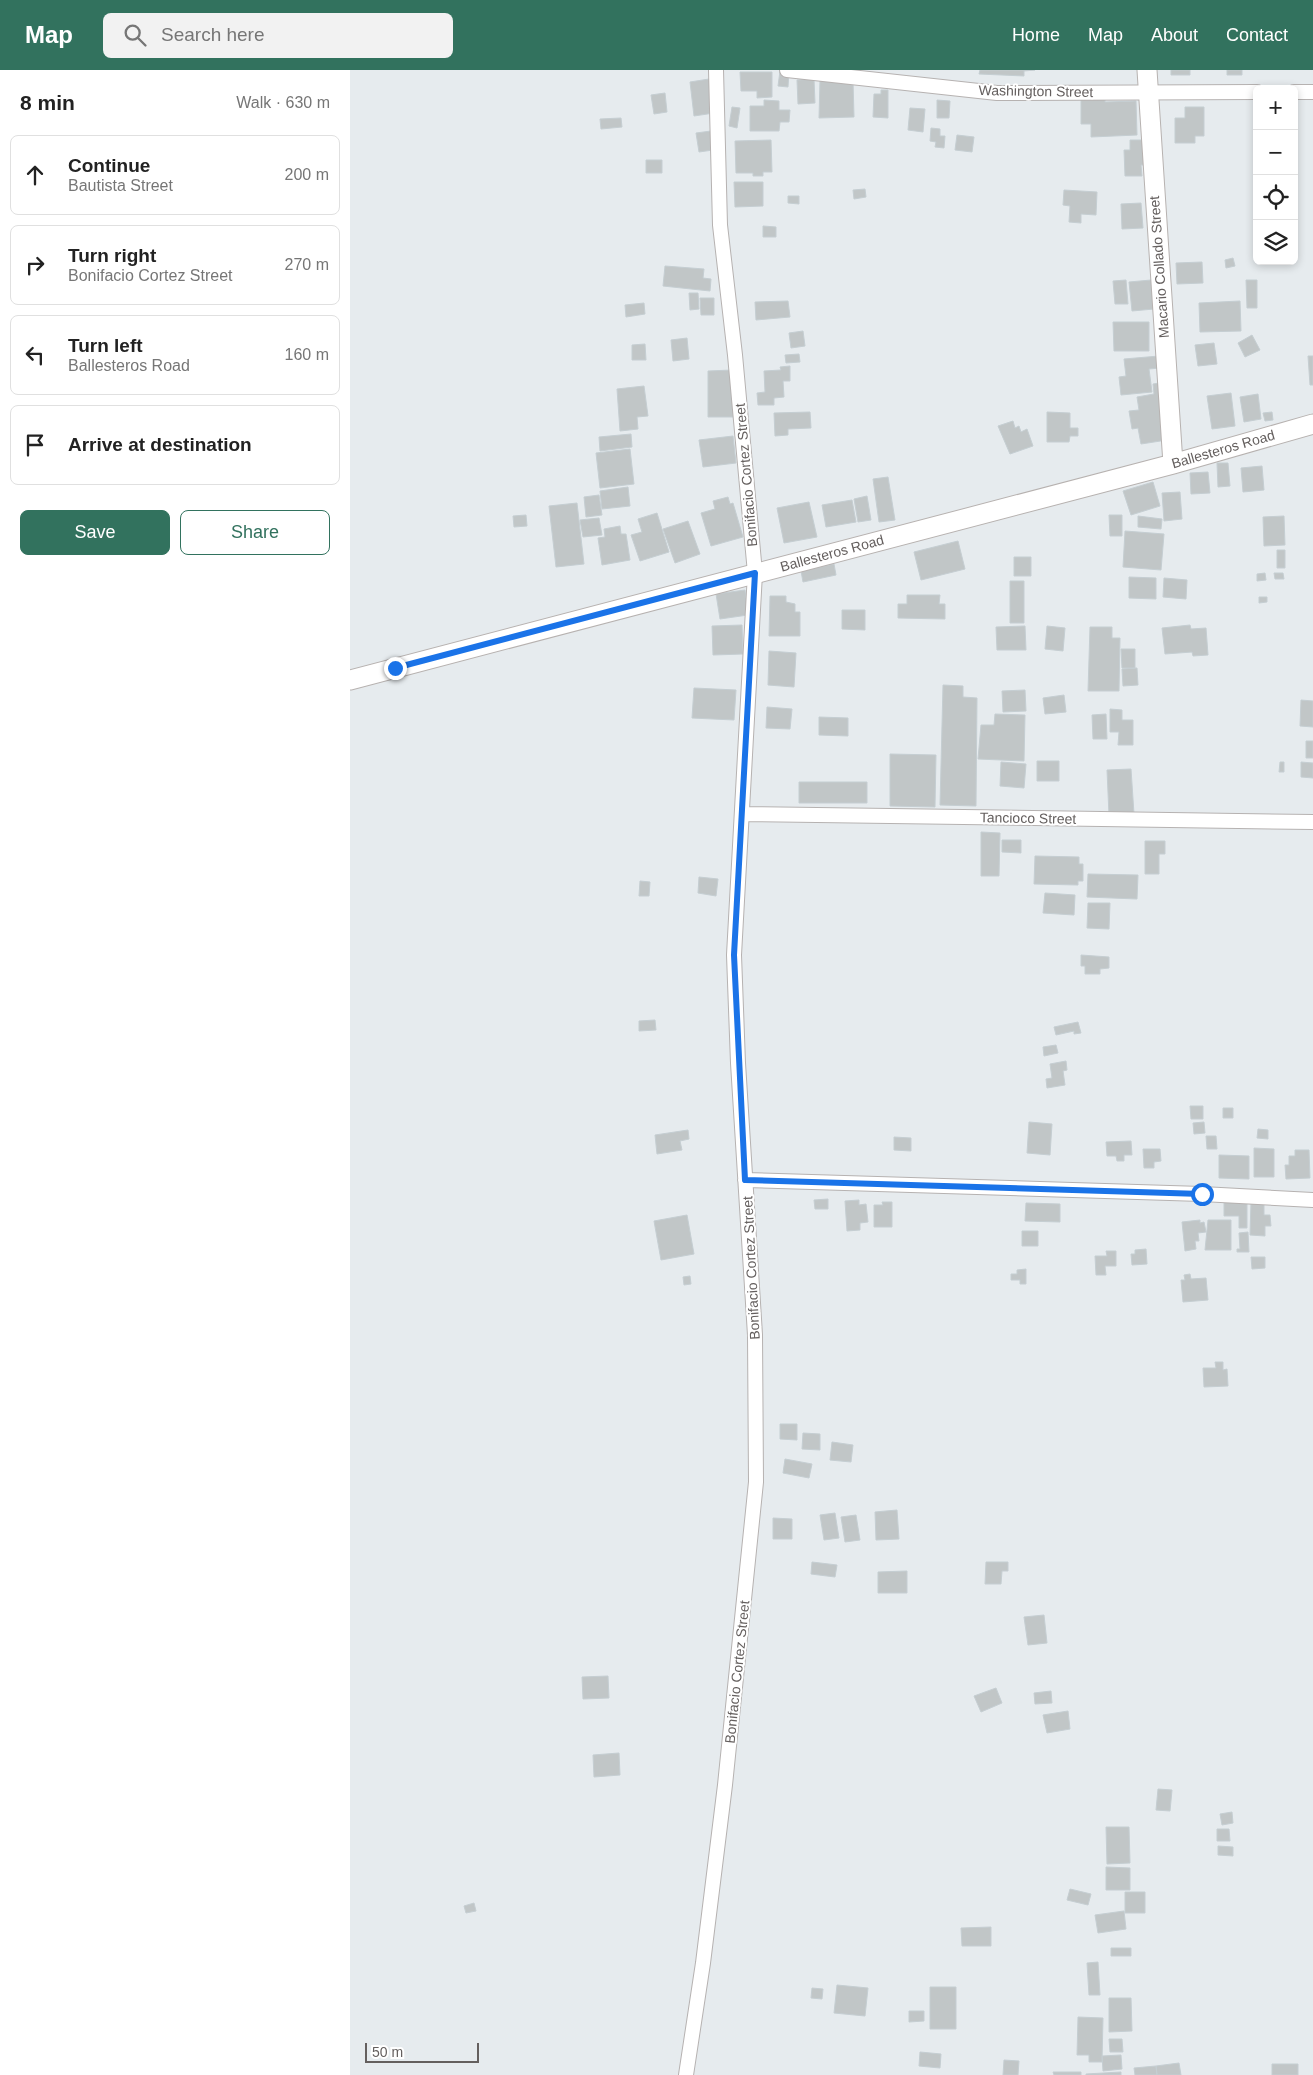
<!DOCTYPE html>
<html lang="en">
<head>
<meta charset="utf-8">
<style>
  :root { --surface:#fff; --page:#f2f2f2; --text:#222; --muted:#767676; --line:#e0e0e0; --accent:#32725e }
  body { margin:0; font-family:Helvetica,sans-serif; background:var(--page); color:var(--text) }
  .controls { position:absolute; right:15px; top:15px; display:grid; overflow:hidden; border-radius:8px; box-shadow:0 2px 8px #0003 }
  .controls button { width:45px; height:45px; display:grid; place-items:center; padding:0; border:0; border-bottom:1px solid var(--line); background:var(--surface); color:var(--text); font:25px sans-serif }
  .scale { position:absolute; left:15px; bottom:12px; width:114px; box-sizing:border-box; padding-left:5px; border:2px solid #645f5e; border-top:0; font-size:14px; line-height:18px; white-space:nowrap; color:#645f5e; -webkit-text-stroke:4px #fff; paint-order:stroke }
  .stop { position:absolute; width:15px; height:15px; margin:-11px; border:4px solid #1a73e8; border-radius:50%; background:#fff }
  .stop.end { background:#1a73e8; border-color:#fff; box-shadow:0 1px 5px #0008 }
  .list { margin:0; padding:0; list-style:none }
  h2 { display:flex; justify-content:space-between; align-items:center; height:65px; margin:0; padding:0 20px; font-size:21px }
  h2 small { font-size:16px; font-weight:400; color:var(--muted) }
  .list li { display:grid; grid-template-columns:32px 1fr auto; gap:15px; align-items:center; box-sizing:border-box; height:80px; margin:0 10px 10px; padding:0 10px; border:1px solid var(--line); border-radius:8px }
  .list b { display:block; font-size:19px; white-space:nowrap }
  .list p { margin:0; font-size:16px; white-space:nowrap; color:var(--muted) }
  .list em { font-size:16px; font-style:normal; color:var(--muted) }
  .actions { display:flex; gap:10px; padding:15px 20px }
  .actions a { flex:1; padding:11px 0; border:1px solid var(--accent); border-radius:8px; text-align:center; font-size:18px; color:var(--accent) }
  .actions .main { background:var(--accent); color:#fff }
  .icon { flex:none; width:28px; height:28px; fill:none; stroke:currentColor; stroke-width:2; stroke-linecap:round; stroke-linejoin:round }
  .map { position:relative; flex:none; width:963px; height:2005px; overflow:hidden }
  header { display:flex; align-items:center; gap:30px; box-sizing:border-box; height:70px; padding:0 25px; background:var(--accent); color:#fff }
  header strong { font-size:24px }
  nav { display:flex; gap:28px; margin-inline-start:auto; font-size:18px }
  .search { width:350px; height:45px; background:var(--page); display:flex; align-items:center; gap:12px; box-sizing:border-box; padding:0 18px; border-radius:8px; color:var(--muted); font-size:19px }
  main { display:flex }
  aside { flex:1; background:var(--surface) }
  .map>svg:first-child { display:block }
  .building { fill:#c1c6c7; stroke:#c5ced2 }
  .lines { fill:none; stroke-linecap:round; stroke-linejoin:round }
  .street-casing { stroke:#b6b2b1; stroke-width:16 }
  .secondary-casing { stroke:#b7b2b0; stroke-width:21 }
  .street { stroke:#fff; stroke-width:14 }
  .secondary { stroke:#fff; stroke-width:19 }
  .route { stroke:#1a73e8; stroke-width:6 }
  .labels { text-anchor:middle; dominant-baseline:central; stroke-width:4; stroke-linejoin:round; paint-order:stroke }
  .street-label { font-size:14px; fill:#645f5e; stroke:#fff }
</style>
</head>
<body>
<header>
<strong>Map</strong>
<div class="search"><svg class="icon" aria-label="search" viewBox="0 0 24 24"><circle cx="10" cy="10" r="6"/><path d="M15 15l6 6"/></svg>Search here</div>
<nav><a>Home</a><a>Map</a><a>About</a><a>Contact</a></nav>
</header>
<main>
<aside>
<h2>8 min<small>Walk · 630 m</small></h2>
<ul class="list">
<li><svg class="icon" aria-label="ahead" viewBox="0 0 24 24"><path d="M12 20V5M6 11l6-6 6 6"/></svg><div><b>Continue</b><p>Bautista Street</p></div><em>200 m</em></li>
<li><svg class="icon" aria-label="right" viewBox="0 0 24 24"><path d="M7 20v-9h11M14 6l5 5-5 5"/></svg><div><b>Turn right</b><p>Bonifacio Cortez Street</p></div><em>270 m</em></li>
<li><svg class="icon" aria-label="left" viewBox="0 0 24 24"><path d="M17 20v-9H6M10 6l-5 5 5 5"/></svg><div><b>Turn left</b><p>Ballesteros Road</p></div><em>160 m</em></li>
<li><svg class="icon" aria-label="arrive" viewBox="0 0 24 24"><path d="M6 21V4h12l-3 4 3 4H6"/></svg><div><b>Arrive at destination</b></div></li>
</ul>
<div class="actions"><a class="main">Save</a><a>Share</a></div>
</aside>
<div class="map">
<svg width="963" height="2005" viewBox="0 0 963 2005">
  <rect width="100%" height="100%" fill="#e6ebee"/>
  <!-- building -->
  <path class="building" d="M630,0h55l-11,1v5l-45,-2z
    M821,0h19v5h-19z
    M877,0h15v5h-15z
    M430,1l9,1 -1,15 -10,-1z
    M390,2h32v25l-15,1v-7h-16z
    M359,9l5,34 -20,3 -4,-34z
    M464,9l1,24 -17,1 -1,-24z
    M470,10l33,1 1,36 -35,1z
    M531,20h7v28l-15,-1 1,-23h7z
    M315,23l2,19 -13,2 -3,-19z
    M755,27v5l31,-1 1,34 -46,2v-13h-10v-26z
    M414,30l15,1v9h11l-1,12h-9l-1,9h-29v-25h14z
    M587,30l13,1 -1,17h-12z
    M382,37l8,1 -3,20 -8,-2z
    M835,37h19v29h-9v7h-20v-25h10z
    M560,38l15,1 -2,23 -15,-2z
    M271,48l1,9 -21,2 -1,-10z
    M581,58l9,1v7h5l-1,12 -9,-1 1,-5 -6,-1z
    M361,61l2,19 -14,2 -3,-19z
    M607,65l17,2 -2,15 -17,-2z
    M421,70l1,32h-9v4h-10v-3h-17l-1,-32z
    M780,70h18l1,25h-8l1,11h-17l-1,-26h6z
    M296,90h16v13h-16z
    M384,112h29v24l-28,1z
    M515,119l1,8 -12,2 -1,-9z
    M714,120l33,2 -1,23 -15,-1v9l-12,-1 1,-16 -7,-1z
    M438,126h11v8l-11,-1z
    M791,133l2,25 -21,1 -1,-25z
    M413,156l13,1v10h-13z
    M883,188l2,8 -9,2 -1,-8z
    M852,192l1,21 -26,1 -1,-21z
    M315,196l39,3 -1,9 8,1 -1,12 -47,-5z
    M776,210l2,24h-13l-2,-23z
    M801,210l3,29 -22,2 -3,-29z
    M896,210h11v28h-10z
    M339,223h9l1,16 -9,1z
    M350,228h14v17h-13z
    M438,231l2,16 -34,3 -1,-18z
    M890,231l1,30 -41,1 -1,-29z
    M294,233l1,11 -19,3 -1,-12z
    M763,252h36v29h-35z
    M453,261l2,15 -14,2 -2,-15z
    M902,265l8,15 -15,7 -7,-14z
    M337,268l2,21 -16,2 -2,-21z
    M864,273l3,21 -19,2 -3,-21z
    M295,274l1,16h-14v-15z
    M449,284l1,8 -14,1 -1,-8z
    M809,286l1,12 -11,1 3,23 -31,3 -2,-18 7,-1 -2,-17z
    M958,286h5v29h-3z
    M440,296v15h-7l1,16 -10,1v7h-16l-1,-12 8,-1 -1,-21 17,-1 -1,-3z
    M382,300l1,47h-25v-46z
    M809,313l8,57 -26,4 -3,-16 -6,1 -3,-18 10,-1 -2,-13 17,-3 -1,-10z
    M294,316l4,30 -11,1 1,12 -18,2 -3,-42z
    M881,323l4,33 -23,3 -5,-33z
    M908,324l3,25 -17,3 -4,-25z
    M460,342l1,16 -23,1v6l-13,1 -1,-23z
    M697,342l23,1v15h8v8h-8l-1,6h-22z
    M922,342l1,8 -8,1 -2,-8z
    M663,351l2,7 4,-2 2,6 6,-3 6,17 -23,8 -12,-28z
    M281,364l1,13 -32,4 -1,-14z
    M383,366l3,27 -33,4 -4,-27z
    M280,379l4,35 -34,4 -4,-35z
    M867,393h11l2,23 -12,1z
    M912,396l2,24 -21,2 -2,-24z
    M858,402l2,21 -19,1 -1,-21z
    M538,407l7,43 -16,2 -6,-43z
    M803,412l7,24 -29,9 -8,-24z
    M278,417l2,19 -28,3 -2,-18z
    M830,422l2,27 -18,2 -2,-28z
    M249,425l3,20 -16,2 -2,-20z
    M517,426l4,24 -13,2 -4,-23z
    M378,427l2,7 3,-1 10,34 -32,9 -10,-33 14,-4 -2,-8z
    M502,430l4,22 -30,5 -4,-22z
    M459,432l8,35 -33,6 -7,-35z
    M227,433l7,61 -28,3 -7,-61z
    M307,443l12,39 -29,9 -9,-26 11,-3 -4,-13z
    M176,445l1,11 -13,1 -1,-11z
    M759,445h13v21h-12z
    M788,446l24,3 -1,10 -23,-2z
    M934,446l1,29 -21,1 -1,-29z
    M249,448l3,17 -19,2 -3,-17z
    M338,451l12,33 -25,9 -12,-34z
    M270,456l1,8h5l4,26 -28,5 -4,-27 7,-1 -1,-8z
    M775,461l39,3 -3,36 -38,-3z
    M608,471l7,28 -44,11 -7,-28z
    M927,480h8v18h-8z
    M664,487h17v19h-17z
    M484,494l2,11 -33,7 -2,-11z
    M915,503l1,7 -9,1v-7z
    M924,503h9l1,6h-9z
    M779,507l27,1v21l-27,-1z
    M814,508l23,2 -1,19 -23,-2z
    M660,511h14v42h-14z
    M395,520l3,25 -28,4 -4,-25z
    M557,525h33l-1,9h6v15l-47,-1v-14h9z
    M420,526h16v6l9,2v8h5v24h-31z
    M909,527h8v5l-8,1z
    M492,540h23v20l-23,-1z
    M392,555l1,29 -30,1 -1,-29z
    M840,555l1,4 15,-1 2,27 -15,1 -1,-4 -27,2 -3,-26z
    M675,556l1,24h-29l-1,-23z
    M697,556l18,2 -2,23 -18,-2z
    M740,557h22v11h8l-1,53h-31z
    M771,579h14v19h-13z
    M419,581l27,2 -2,34 -26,-2z
    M787,598l1,17 -15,1 -1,-17z
    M593,615l20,1v11l14,1 -1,108 -36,-1z
    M344,618l42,2 -2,30 -42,-2z
    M675,620l1,21 -23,1 -1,-21z
    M714,625l2,17 -21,2 -2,-16z
    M951,630l12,1v26l-13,-1z
    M417,637l25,2 -2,20 -24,-1z
    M760,639l12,1v10h11v25h-15l1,-13h-9z
    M645,644l30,1 -1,46 -46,-2 3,-34h13z
    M756,644l1,25h-14l-1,-24z
    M469,647l29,1v18l-29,-1z
    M956,671h7v17h-7z
    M540,684l46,1 -1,52 -45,-1z
    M687,691h22v20h-22z
    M651,692l25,2 -2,24 -24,-2z
    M930,692h4v10h-5z
    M951,692l12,1v15l-12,-1z
    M781,699l3,45 -25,1 -2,-45z
    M449,712h68v21h-68z
    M631,762l19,1 -1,43h-18z
    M652,770h19v13l-19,-1z
    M795,771h20v13h-6v20h-14z
    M685,786l44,1v7h4v17h-5v4l-44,-1z
    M738,804l50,1 -1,24 -50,-2z
    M349,807l19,2 -2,17 -18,-3z
    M290,811l10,1 -1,14h-10z
    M695,823l30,2 -1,20 -31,-2z
    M738,833h22l-1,26 -22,-1z
    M731,885l28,2v11l-9,1v5h-15v-8h-4z
    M305,950l1,10 -17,1v-10z
    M728,952l3,11 -7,1v-3l-18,4 -2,-8z
    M706,975l2,8 -14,3 -1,-9z
    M716,991l1,9 -4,1 2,14 -18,3 -1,-9 6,-1 -2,-14z
    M840,1036h13v13h-12z
    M873,1038h10v10h-10z
    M679,1052l23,2 -2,31 -23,-2z
    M854,1052l1,11 -11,1 -1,-11z
    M908,1059l10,1v9l-11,-1z
    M338,1060l1,9 -9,2 2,9 -25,4 -2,-19z
    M856,1066h10l1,13h-10z
    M544,1067l17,1v13l-17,-1z
    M781,1071l1,14h-8v6h-7l-1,-5h-9l-1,-14z
    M904,1078l20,1v28h-20z
    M793,1079h17l1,12 -7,1v6h-10z
    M945,1080h14l1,28 -24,1 -1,-14h4v-9h6z
    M869,1085l30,1v23l-30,-1z
    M478,1129v10h-13l-1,-9z
    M509,1130v5l7,-1 2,18 -8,1v7l-13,1 -2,-30z
    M897,1131v27h-8v-12h-15v-14z
    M532,1132h10v25h-18v-22h9z
    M901,1132h13v13h6l1,11h-6v10l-15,-1z
    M676,1133l34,1v18l-35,-1z
    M337,1145l7,39 -33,6 -7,-39z
    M850,1150v3l4,-1 2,10 -8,1 1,8h-4l1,8 -11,2 -3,-29z
    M858,1150h23v30h-26z
    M672,1161h16v15h-16z
    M898,1162l1,20h-12v-3h3l-1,-16z
    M796,1179l1,15 -15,1 -1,-11h4v-4z
    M756,1181h10v15h-11l1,9h-10l-1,-19h12z
    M901,1187h14v11l-13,1z
    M676,1199v15h-6v-4h-9v-6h6v-4z
    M840,1204l1,5 15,-1 2,22 -25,2 -2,-22h4l-1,-5z
    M340,1206l1,8 -7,1 -1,-8z
    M865,1292h8v8l4,-1 1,17 -24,1 -1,-19h13z
    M430,1354h17v16l-17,-1z
    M453,1363l17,1v16l-18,-1z
    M482,1372l21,3 -2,17 -21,-2z
    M435,1389l27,5 -3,14 -26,-5z
    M547,1440l2,29 -23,1 -1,-28z
    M485,1443l4,25 -15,2 -4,-25z
    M506,1445l4,25 -15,2 -4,-25z
    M423,1448l19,1v20h-19z
    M462,1492l25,3 -2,12 -24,-3z
    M636,1492h22v9h-6l-1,13h-16z
    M557,1501v22h-29v-21z
    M694,1545l3,28 -19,2 -4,-28z
    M258,1606l1,22 -26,1 -1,-22z
    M646,1618l6,15 -21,9 -7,-16z
    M701,1621l1,12 -17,1 -1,-11z
    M718,1641l2,18 -23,4 -4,-18z
    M269,1683l1,22 -26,2 -1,-22z
    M808,1719l14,1 -2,21 -14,-1z
    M882,1742l1,11 -11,2 -2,-11z
    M756,1757h23l1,36 -23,1z
    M867,1759h12l1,12h-13z
    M868,1776l15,1v9l-15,-1z
    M756,1797l24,1v22h-24z
    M720,1819l21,5 -3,11 -21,-5z
    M775,1822h20v21h-20z
    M124,1833l2,8 -10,2 -2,-7z
    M774,1841l2,18 -28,4 -3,-18z
    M641,1857v19h-29l-1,-18z
    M761,1878h20v8h-20z
    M748,1892l2,33h-11l-2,-32z
    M487,1915l31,3 -3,28 -31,-3z
    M580,1917h26v42h-26z
    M462,1918l11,1 -1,10 -11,-1z
    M759,1928h22l1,33 -23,1z
    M559,1941h15v10l-15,1z
    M728,1947l25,1 -1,44h-13v-7h-12z
    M759,1969h13l1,13h-13z
    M570,1982l21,2 -1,14 -21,-2z
    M771,1985l1,14 -19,2 -1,-15z
    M654,1990l15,1 -1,14h-15z
    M829,1993l2,12h-24l-1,-9z
    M922,1994h26v11h-26z
    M806,1996l1,9h-22l-1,-7z
    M703,2002h28v3h-27z
    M771,2002v3h-35v-1z"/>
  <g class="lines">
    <defs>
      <path id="street" d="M437,0l210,23 260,-1
        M944,22h19
        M393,744l570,8
        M395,1110l457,14 111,6
        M336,2005l17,-112 22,-178 31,-303 -1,-147 -17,-272 -4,-108 21,-382 -20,-218 -15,-130 -4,-155"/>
      <path id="secondary" d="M797,0l26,394
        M0,610l823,-216 140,-40"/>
    </defs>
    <!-- street casing -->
    <use href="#street" class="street-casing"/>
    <!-- secondary casing -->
    <use href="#secondary" class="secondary-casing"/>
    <!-- street -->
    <use href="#street" class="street"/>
    <!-- secondary -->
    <use href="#secondary" class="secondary"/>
  </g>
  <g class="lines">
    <!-- route -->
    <path class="route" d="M45,598l360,-95 -21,382 11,225 457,14"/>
  </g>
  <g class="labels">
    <!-- street labels -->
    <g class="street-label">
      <text transform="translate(686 21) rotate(1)">Washington Street</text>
      <text transform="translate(809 197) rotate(-94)">Macario Collado Street</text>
      <text transform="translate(873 379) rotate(-16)">Ballesteros Road</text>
      <text transform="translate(396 405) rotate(-95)">Bonifacio Cortez Street</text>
      <text transform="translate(482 483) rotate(-15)">Ballesteros Road</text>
      <text transform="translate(678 748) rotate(1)">Tancioco Street</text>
      <text transform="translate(401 1198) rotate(-93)">Bonifacio Cortez Street</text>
      <text transform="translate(387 1602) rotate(-84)">Bonifacio Cortez Street</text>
    </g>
  </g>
</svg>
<div class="controls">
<button>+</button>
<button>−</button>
<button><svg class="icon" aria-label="locate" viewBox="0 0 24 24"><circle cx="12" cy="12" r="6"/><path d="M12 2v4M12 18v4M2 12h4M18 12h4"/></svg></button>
<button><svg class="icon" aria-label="layers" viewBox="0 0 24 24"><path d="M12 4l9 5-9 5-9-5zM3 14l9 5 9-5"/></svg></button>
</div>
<div class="scale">50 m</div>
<div class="stop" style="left:852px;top:1124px"></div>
<div class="stop end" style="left:45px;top:598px"></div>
</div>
</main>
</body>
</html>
